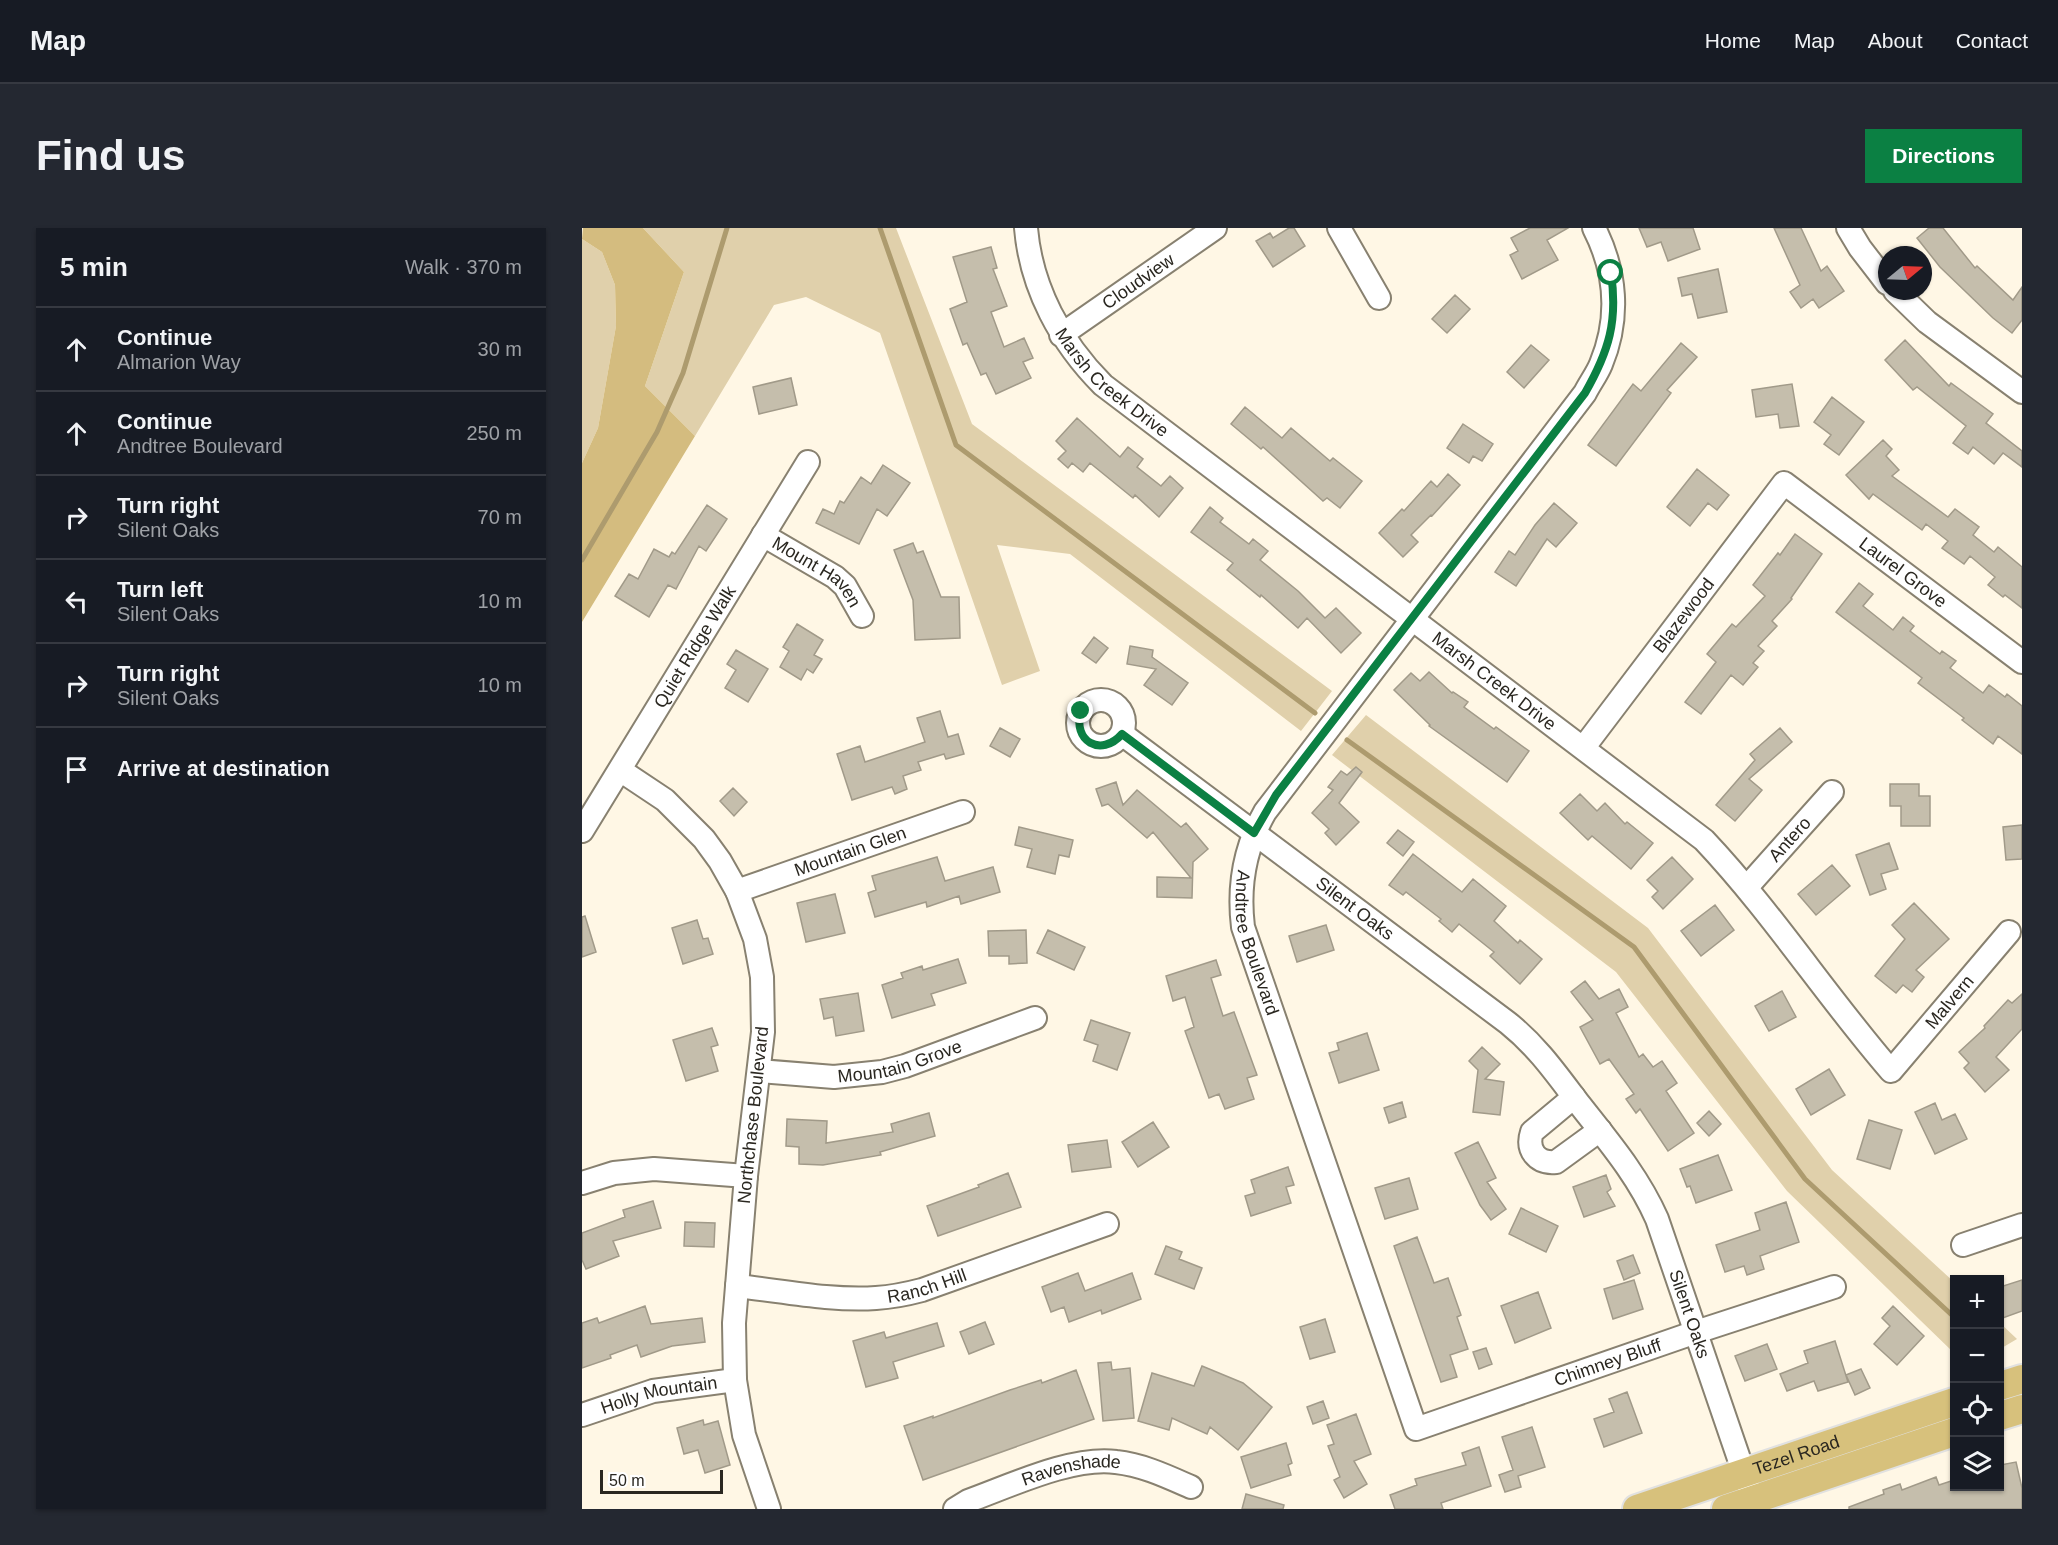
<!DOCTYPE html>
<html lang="en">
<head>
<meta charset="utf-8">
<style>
  :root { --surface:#171b24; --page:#242831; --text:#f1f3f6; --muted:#9ea1a6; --line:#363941; --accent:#0b8043 }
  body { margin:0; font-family:Arial,sans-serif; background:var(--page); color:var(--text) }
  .controls { position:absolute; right:18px; bottom:18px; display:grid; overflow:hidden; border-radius:0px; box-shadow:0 2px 4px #0004 }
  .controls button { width:54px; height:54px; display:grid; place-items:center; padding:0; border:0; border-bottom:2px solid var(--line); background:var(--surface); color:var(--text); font:30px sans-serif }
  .compass { position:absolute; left:1296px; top:18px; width:54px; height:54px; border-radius:50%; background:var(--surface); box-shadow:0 2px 4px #0004; rotate:71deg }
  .scale { position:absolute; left:18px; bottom:15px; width:123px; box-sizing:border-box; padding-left:6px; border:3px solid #2a2720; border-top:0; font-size:16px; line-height:21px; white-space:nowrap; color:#2a2720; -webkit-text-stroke:4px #fff; paint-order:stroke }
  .stop { position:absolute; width:18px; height:18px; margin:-14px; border:4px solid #0b8043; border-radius:50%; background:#fff }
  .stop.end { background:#0b8043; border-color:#fff; box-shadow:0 2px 6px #0008 }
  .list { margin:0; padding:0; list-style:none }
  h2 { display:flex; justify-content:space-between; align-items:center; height:78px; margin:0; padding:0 24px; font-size:26px }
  h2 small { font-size:20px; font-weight:400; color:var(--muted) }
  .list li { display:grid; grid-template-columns:39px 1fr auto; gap:18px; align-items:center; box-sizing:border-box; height:84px; padding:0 24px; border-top:2px solid var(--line) }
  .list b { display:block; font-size:22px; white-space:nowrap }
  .list p { margin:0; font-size:20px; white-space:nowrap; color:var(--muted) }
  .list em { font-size:20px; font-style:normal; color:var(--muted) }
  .icon { flex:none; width:33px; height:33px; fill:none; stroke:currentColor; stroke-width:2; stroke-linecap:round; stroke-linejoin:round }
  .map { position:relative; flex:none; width:1440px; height:1281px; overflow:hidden; border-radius:0px }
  header { display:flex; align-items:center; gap:36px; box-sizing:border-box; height:84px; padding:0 30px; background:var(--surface); border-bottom:2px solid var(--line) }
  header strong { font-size:28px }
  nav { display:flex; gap:33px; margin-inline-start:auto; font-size:21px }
  .intro { display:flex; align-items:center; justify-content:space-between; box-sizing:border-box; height:144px; padding:0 36px }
  h1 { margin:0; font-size:42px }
  .button { padding:15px 27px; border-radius:0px; background:var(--accent); color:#fff; font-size:21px; font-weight:700 }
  main { display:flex; gap:36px; padding:0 36px }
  aside { flex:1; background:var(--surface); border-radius:0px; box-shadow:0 2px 4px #0004 }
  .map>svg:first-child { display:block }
  .green { fill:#e0d0ab }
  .forest { fill:#d4bc7f }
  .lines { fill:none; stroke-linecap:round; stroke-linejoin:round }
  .stream { stroke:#ad9b6e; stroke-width:5 }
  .building { fill:#c5beac; stroke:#a19a89; stroke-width:1.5 }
  .minor-casing { stroke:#888170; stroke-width:26 }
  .major-casing { stroke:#e1e1e0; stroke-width:32 }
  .minor { stroke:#fff; stroke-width:22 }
  .major { stroke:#d7c17c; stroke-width:28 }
  .route { stroke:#0b8043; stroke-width:8 }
  .labels { text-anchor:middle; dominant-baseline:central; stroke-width:4.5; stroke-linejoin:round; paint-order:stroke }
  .street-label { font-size:18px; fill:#2a2720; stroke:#fff }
</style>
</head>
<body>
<header>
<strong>Map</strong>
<nav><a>Home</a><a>Map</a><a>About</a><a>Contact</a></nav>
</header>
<div class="intro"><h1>Find us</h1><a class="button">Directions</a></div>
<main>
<aside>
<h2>5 min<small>Walk · 370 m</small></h2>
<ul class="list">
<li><svg class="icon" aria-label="ahead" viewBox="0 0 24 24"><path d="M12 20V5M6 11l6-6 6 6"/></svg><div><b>Continue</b><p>Almarion Way</p></div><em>30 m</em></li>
<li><svg class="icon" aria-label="ahead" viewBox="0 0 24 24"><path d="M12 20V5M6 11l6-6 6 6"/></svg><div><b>Continue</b><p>Andtree Boulevard</p></div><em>250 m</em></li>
<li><svg class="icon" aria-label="right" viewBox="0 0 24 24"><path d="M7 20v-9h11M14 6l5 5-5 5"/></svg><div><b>Turn right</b><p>Silent Oaks</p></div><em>70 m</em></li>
<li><svg class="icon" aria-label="left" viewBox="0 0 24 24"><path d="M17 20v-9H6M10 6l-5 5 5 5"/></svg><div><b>Turn left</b><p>Silent Oaks</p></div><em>10 m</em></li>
<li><svg class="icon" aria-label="right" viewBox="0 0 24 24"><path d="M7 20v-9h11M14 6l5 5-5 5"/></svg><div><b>Turn right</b><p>Silent Oaks</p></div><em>10 m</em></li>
<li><svg class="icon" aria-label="arrive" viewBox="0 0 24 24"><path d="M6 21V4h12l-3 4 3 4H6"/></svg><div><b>Arrive at destination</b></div></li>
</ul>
</aside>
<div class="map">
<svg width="1440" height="1281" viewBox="0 0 1440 1281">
  <rect width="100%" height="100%" fill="#fff7e5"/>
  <!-- green -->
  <path class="green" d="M61,0h253l76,196 360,267 -31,40 -231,-177 -73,-9 43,126 -38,14 -122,-352 -74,-36 -32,8 -79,131 -50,-50 39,-114z
    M0,11l20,13 13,33 1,41 -18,102 -16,35z
    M784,487l282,213 184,242 122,112v71l-167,-162 -171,-219 -284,-217z
    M1418,1095l17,16 -17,10z"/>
  <!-- forest -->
  <path class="forest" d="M1,0h60l41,44 -39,114 50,50 -113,186v-159l16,-35 18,-102 -1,-41 -13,-33 -20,-13z"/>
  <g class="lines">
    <!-- stream -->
    <path class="stream" d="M298,0l76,217 359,268
      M0,332l75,-128 26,-59 44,-145
      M765,512l287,207 171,232 149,138"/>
  </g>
  <!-- building -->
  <path class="building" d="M707,0h5l11,18 -32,21 -17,-26 14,-8 3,5z
    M948,0h38l-21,12 11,20 -36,19 -12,-24 8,-4 -7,-13z
    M1057,0h54l7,21 -32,12 -7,-19 -14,5z
    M1192,0h27l20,43 6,-5 17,25 -25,17 -6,-9 -12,9 -11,-16 10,-7z
    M1347,0h14l32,40 2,-2 36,34 9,-13v33l-10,13 -19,-15 -53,-51 -23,-29z
    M409,19l6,21 -4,1 14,37 -16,6 13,35 20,-9 9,20 -10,4 8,16 -35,16 -10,-21 -5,2 -14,-32 -4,2 -13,-36 17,-7 -14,-45z
    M1136,41l9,43 -29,6 -6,-24 -10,2 -4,-18z
    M873,67l15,14 -23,24 -15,-14z
    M1323,112l44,46 2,-3 42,31 -7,9 36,28v16l-19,-14 -9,11 -21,-17 -5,7 -15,-11 13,-17 -49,-39 -4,3 -28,-30z
    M1099,115l16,14 -30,33 4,3 -55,73 -28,-21 45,-61 8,7z
    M949,117l18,15 -25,28 -17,-16z
    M209,150l6,27 -38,9 -6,-27z
    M1210,156l7,42 -19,2 -2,-14 -22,3 -4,-27z
    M1250,169l32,25 -25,33 -15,-11 7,-9 -17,-13z
    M663,179l37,31 9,-10 39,33 3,-3 29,23 -22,27 -13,-10 -4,3 -60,-54 -2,2 -30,-25z
    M495,190l43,39 8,-10 15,12 -6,8 24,19 9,-10 13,12 -24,29 -24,-22 -2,3 -43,-35 -7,9 -11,-9 -4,5 -10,-9 8,-8 -10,-10z
    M881,196l30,20 -11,17 -9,-5 -4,7 -22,-15z
    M1301,212l9,9 -6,7 13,14 -7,6 56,41 7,-8 24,18 -6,8 21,17 4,-5 24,20v41l-17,-13 -2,2 -15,-12 7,-8 -25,-21 -6,8 -22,-16 6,-7 -22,-17 -4,6 -49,-36 -4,5 -23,-24z
    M301,237l27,18 -23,33 -10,-7 -18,35 -43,-21 7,-14 11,5 6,-13 4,2 17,-26 10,7z
    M1115,241l32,26 -12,15 -9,-7 -18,23 -23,-19z
    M866,246l12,11 -28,31 -1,-1 -20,20 7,7 -15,15 -24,-24 23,-24 2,2 27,-30 6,6z
    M972,275l23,20 -21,24 -9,-8 -31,47 -21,-14 14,-21 6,4 20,-30z
    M125,277l20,14 -21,32 -7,-5 -23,43 -8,-4 -19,32 -34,-21 14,-22 9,5 16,-30 15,8 3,-5 3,2z
    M628,279l13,11 -3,4 29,22 4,-5 15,12 -8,9 38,31 27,27 11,-10 25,25 -20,20 -34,-35 -9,10 -37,-33 -1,2 -33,-27 6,-7 -42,-31z
    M1213,306l27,20 -31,44 1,1 -20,22 5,5 -19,20 6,5 -11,12 5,4 -15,18 -12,-10 -30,39 -16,-12 31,-40 -9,-8 25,-30 4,3 29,-31 -12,-11 25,-32 2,2z
    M331,315l4,10 6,-2 18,46h18l1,41 -45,2 -2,-40 -19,-50z
    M1277,355l14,11 -10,12 30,24 10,-13 11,9 -4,5 30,23 2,-3 14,10 -6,7 33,25 6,-8 16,12 2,-3 15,12v48l-24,-18 -5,8 -31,-24 2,-2 -46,-35 4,-5 -86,-66z
    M215,396l26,16 -9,15 8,4 -9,14 -6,-4 -6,11 -21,-13 9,-16 -6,-4z
    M512,409l14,11 -12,15 -14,-10z
    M548,418l23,4 -1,7 36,26 -16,22 -28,-20 12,-16 -29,-5z
    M154,422l32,19 -20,33 -23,-14 11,-18 -9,-6z
    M847,444l23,21 1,-1 15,10 -4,5 30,22 2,-2 33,24 -22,31 -78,-56 1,-1 -36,-35 17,-17 9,8z
    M358,483l8,26 10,-3 6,20 -18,5 -2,-5 -26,8 3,8 -18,6 4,13 -12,5 -3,-7 -40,13 -15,-46 23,-8 5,16 60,-20 -8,-24z
    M418,500l20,11 -10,18 -20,-11z
    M1198,500l12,14 -43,37 13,11 -27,31 -19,-16 39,-45 -5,-6z
    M774,539l6,5 -23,31 20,19 -23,23 -11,-12 4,-4 -17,-16 21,-23 -5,-3 13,-16 6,4z
    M534,554l7,23 14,-15 44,37 5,-4 22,26 -15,13 -1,36 -35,-1v-20l34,1 -38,-46 -6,6 -39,-34 -6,2 -6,-17z
    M1308,556h29v12h11v30h-29v-20h-11z
    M151,560l14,14 -13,14 -14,-15z
    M998,566l17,17 8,-8 20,21 2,-2 26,21 -22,26 -39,-33 -4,4 -28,-27z
    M1440,597v34l-16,1 -3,-33z
    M437,599l54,13 -4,17 -10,-2 -4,19 -28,-7 5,-18 -17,-4z
    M816,602l16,12 -11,14 -16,-13z
    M1307,615l9,26 -17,5 5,15 -16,6 -14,-40z
    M831,626l49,38 11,-13 33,27 -12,15 24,22 2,-3 22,19 -22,25 -30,-28 4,-4 -35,-28 -7,8 -13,-11 2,-2 -35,-27 -3,3 -14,-10z
    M355,629l8,24 48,-14 7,25 -39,12 -2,-8 -32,11 -1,-5 -51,15 -7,-24 8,-3 -4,-14z
    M1090,629l21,22 -30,30 -11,-12 6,-6 -11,-11z
    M1250,637l18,21 -34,29 -18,-21z
    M253,666l10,39 -39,9 -9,-39z
    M1332,675l35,36 -33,31 8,7 -12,15 -9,-7 -7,8 -21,-17 30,-37 -13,-14z
    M1133,677l19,25 -33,26 -20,-25z
    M3,688l11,36 -14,5v-40z
    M115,692l6,19 5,-1 5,16 -30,10 -11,-36z
    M744,697l8,25 -37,12 -8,-26z
    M444,702l1,33 -18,1v-8h-20l-1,-25z
    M466,702l37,17 -11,23 -37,-17z
    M376,731l8,24 -35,11 4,11 -43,13 -10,-33 21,-7 -2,-5 21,-7 1,4z
    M634,732l5,15 -10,3 12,38 11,-4 23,63 -10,3 7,21 -29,10 -6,-15 -10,4 -24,-67 9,-4 -9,-30 -12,4 -7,-25z
    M1003,753l14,18 20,-10 9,18 -12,6 23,44 4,-3 10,13 9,-6 15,22 -11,8 28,42 -26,18 -28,-42 -4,4 -10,-14 8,-5 -25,-35 -9,5 -20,-37 13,-7 -22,-28z
    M1200,763l14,26 -27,14 -14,-25z
    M276,765l6,38 -28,5 -3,-19 -9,2 -4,-20z
    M1440,766v35l-26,28 13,13 -24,22 -21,-24 5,-5 -10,-11 26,-24 -1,-2 24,-26 4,3z
    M509,792l39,13 -13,37 -24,-9 5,-16 -14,-5z
    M130,800l6,17 -7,2 7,24 -32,10 -13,-41z
    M785,805l12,37 -40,13 -10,-30 10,-3 -2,-7z
    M900,819l18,17 -15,15 19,3 -4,33 -27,-3 5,-42 -9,-9z
    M1247,841l16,26 -34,20 -15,-26z
    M820,874l4,15 -17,6 -5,-15z
    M1353,875l7,17 13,-6 12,25 -32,15 -20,-42z
    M1127,883l12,13 -12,12 -12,-13z
    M347,885l6,23 -55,16 1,3 -58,10 -24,-1v-17l-13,-1 1,-27 40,2 -1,22 67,-11 -2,-8z
    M1287,892l33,10 -12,39 -33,-10z
    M571,894l16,25 -31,20 -16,-25z
    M525,912l4,27 -39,5 -4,-27z
    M896,914l18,36 -9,4 19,27 -15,11 -11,-15 -25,-52z
    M1136,927l14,35 -36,13 -6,-17 -3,1 -7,-18z
    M706,939l6,18 -8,2 5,16 -40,13 -6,-20 10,-3 -4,-13z
    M426,945l13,34 -83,29 -11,-30 52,-19 -1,-2z
    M1024,947l5,14 -4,3 8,14 -31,11 -11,-30z
    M827,950l9,31 -33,10 -10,-31z
    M71,973l8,27 -48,13 6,15 -33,13 -4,-9v-27l43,-16 -2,-7z
    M1204,974l13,40 -39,14 4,13 -17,6 -3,-9 -19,6 -9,-27 44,-15 -5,-17z
    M939,980l37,18 -12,26 -37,-18z
    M103,994l30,1 -1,24 -30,-1z
    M835,1009l17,46 14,-5 13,37 -4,2 11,32 -18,6 7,22 -16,5 -47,-136z
    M584,1018l16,6 -3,7 23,9 -8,21 -39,-15z
    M1051,1027l7,18 -16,7 -7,-19z
    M496,1045l7,18 47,-18 9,26 -39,15 -1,-4 -32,12 -5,-15 -13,5 -9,-25z
    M1052,1052l9,29 -30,10 -9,-30z
    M1440,1052v31l-22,8v-32z
    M956,1064l13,36 -36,15 -14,-37z
    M63,1078l6,18 51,-6 3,24 -33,4 -31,11 -4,-12 -27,10 1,3 -29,10v-45l15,-5 2,5z
    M1311,1078l31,30 -27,29 -23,-21 16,-18 -8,-8z
    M743,1091l10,33 -25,7 -10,-32z
    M403,1094l9,22 -25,10 -9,-22z
    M355,1095l7,23 -51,16 5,16 -32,9 -13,-46 31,-9 2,6z
    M1253,1113l13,41 -30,9 -4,-10 -27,10 -7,-17 28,-11 -4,-12z
    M1185,1116l10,25 -32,12 -10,-25z
    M904,1120l6,16 -13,5 -6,-17z
    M529,1134l1,8 18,-2 4,50 -31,3 -5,-58z
    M620,1138l41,17 29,24 -34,43 -28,-23 -3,7 -35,-16 -3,12 -31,-9 14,-48 42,13z
    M1279,1141l9,19 -15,7 -9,-20z
    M494,1142l18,49 -171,61 -19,-54 29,-10v2l77,-28 31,-10 1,3z
    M1045,1164l15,41 -38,14 -10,-28 20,-7 -5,-13z
    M741,1173l6,17 -16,6 -6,-17z
    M774,1186l15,40 -17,7 13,23 -23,14 -10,-18 6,-3 -12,-31 6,-2 -7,-19z
    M121,1192l1,5 14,-4 12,44 -25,8 -7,-23 -14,4 -7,-26z
    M950,1199l13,40 -27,9 3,11 -16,5 -6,-17 14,-5 -11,-33z
    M704,1215l6,20 -4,2 3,10 -40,13 -10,-31z
    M897,1219l12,39 -50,17 2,6h-48l-5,-14 27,-10 -2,-6 51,-14 -4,-12z
    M1434,1234l6,26v21h-173v-2l35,-13 -1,-4 17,-6 2,6 34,-13 3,8 15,-5v6h46v-21z
    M664,1266l38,11 -1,4h-41z"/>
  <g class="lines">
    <defs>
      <g id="minor">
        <path id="s1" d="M444,0c5,60 35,115 77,157l601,455c68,72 122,156 187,231l118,-139"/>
        <path d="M757,0l40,70"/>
        <path id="s2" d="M1012,0c22,43 26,90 7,136 -4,10 -11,19 -16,29l-320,419c-20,35 -27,74 -22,115l173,502 280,-97 138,-45"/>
        <path d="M1266,0l12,20 27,35"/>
        <path d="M1313,63l32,31 95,70"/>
        <path id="s3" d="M479,107l154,-107"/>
        <path id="s4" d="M181,307l72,42 10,9 17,30"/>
        <circle cx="519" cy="495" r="23"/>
        <path id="s5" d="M540,506l386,289c30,24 49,52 72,82 29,37 58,71 77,114l92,269"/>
        <path id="s6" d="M1002,519l200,-264 238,179"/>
        <path d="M38,542l45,30 39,39 16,22 17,30 18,48 7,38 1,55 -17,144 -12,147 1,57 9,55 25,74"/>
        <path id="s7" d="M0,603l226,-369"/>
        <path id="s8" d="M1165,659l85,-95"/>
        <path id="s9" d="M155,663l226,-79"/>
        <path id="s10" d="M178,843l74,6 48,-5 23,-6 130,-48"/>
        <path d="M992,869l-42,35c-6,18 5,32 24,30l44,-32"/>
        <path d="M0,955l32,-10 40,-4 92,7"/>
        <path d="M1381,1017l59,-20"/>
        <path id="s11" d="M155,1058c46,5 93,15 139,12 16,-1 31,-4 46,-8l185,-66"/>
        <path id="s12" d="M0,1187l71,-24 82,-11"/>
        <path id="s13" d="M373,1281l13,-8c42,-15 104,-45 148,-39 27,3 50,14 75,25"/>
      </g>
      <g id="major">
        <path d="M1418,1158l22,-7"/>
        <path d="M1418,1188l22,-7"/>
        <path id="s14" d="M1055,1281l317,-107"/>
        <path d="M1144,1281l228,-77"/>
      </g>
    </defs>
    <!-- minor casing -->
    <use href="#minor" class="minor-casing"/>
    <!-- major casing -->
    <use href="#major" class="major-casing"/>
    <!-- minor -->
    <use href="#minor" class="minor"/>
    <!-- major -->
    <use href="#major" class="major"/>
  </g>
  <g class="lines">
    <!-- route -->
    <path class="route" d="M499,483c-9,30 20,47 41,23l132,99 22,-38 309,-402c24,-42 33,-72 26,-120"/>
  </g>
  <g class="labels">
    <!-- street labels -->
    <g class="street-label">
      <text stroke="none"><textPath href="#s3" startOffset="94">Cloudview</textPath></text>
      <text stroke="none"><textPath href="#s1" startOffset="183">Marsh Creek Drive</textPath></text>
      <text stroke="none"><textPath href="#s6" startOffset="480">Laurel Grove</textPath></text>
      <text stroke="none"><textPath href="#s4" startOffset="66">Mount Haven</textPath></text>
      <text stroke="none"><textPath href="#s6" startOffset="165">Blazewood</textPath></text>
      <text stroke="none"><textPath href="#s7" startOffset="216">Quiet Ridge Walk</textPath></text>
      <text stroke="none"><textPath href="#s1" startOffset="669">Marsh Creek Drive</textPath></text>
      <text stroke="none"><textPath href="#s8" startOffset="64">Antero</textPath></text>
      <text stroke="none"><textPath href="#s9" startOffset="120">Mountain Glen</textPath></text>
      <text stroke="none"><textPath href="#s5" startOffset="291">Silent Oaks</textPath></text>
      <text stroke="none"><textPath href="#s2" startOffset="838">Andtree Boulevard</textPath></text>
      <text stroke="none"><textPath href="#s1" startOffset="1320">Malvern</textPath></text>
      <text stroke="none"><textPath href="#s10" startOffset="142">Mountain Grove</textPath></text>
      <text transform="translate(171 887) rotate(-84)">Northchase Boulevard</text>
      <text stroke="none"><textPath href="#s11" startOffset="192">Ranch Hill</textPath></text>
      <text stroke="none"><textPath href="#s5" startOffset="830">Silent Oaks</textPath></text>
      <text stroke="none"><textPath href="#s2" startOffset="1554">Chimney Bluff</textPath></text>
      <text stroke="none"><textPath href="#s12" startOffset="80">Holly Mountain</textPath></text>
      <text stroke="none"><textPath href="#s14" startOffset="168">Tezel Road</textPath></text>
      <text stroke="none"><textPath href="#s13" startOffset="124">Ravenshade</textPath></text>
    </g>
  </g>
</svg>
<div class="controls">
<button>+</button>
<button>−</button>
<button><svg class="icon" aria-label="locate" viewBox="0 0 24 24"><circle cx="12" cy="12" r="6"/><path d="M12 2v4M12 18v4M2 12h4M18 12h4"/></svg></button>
<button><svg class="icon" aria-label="layers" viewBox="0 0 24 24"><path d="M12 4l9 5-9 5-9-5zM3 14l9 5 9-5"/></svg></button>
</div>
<svg class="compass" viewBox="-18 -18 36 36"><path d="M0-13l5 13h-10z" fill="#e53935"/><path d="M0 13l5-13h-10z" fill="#9ea1a6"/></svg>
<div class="scale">50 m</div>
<div class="stop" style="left:1029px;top:45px"></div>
<div class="stop end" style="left:499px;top:483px"></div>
</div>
</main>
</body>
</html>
